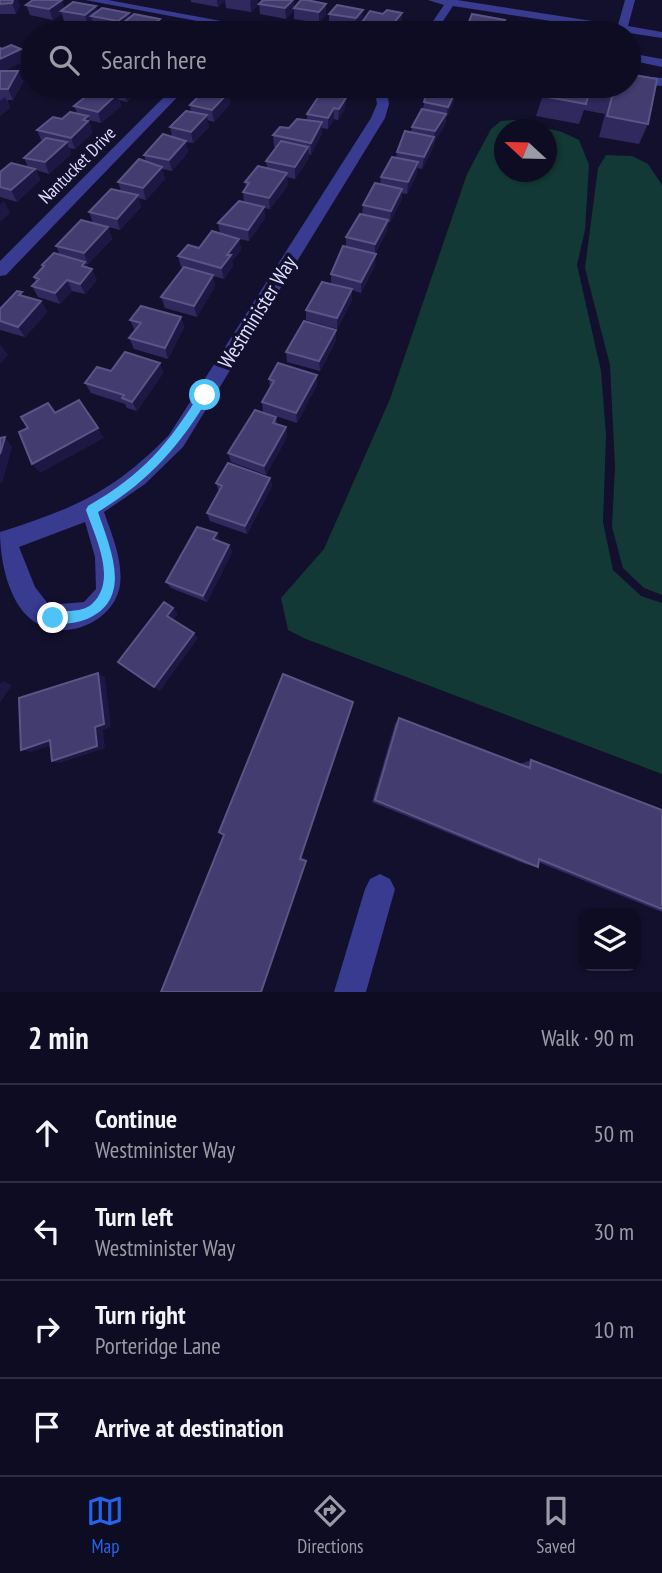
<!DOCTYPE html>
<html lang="en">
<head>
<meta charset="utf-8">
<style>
  :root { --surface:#0e0c22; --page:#17152a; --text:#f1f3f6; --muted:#9b9ba5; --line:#2e2c40; --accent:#2563eb }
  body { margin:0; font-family:"PT Sans Narrow",sans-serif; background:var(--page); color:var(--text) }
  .controls { position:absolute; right:21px; bottom:21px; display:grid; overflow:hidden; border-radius:14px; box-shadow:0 2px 5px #0004 }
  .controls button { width:63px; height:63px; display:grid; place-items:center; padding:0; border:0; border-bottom:2px solid var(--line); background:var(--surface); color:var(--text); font:35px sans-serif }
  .compass { position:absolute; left:494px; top:119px; width:63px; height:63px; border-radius:50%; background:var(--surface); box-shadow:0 2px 5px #0004; rotate:292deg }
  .stop { position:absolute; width:21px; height:21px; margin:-16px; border:5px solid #4fc3f7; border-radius:50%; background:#fff }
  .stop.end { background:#4fc3f7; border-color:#fff; box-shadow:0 2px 7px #0008 }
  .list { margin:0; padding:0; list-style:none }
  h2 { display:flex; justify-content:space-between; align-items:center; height:91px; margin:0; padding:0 28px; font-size:30px }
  h2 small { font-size:23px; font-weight:400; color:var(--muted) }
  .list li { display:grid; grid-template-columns:46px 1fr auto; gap:21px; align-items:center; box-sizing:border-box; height:98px; padding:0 28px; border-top:2px solid var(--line) }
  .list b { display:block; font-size:26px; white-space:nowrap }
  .list p { margin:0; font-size:23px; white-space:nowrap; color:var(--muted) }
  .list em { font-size:23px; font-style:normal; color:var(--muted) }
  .icon { flex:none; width:38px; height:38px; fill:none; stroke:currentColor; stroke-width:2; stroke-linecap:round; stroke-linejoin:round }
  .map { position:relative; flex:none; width:662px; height:992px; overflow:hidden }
  .search { position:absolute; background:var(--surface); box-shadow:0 2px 5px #0004; left:21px; right:21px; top:21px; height:77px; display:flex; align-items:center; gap:18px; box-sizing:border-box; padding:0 24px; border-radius:38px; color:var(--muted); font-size:26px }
  .sheet { height:483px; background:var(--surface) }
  nav { display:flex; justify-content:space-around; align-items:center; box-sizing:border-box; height:98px; border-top:2px solid var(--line); background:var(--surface); font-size:19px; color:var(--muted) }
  nav a { display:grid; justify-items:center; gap:4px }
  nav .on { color:var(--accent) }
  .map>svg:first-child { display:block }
  .green { fill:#123935; fill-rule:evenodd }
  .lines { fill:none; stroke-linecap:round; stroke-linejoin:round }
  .minor { fill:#383b90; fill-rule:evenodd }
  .wall { fill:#2f295d }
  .shaded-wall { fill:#1c1743 }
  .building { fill:#423c6f; stroke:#5b5585; stroke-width:2 }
  .route { fill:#4fc3f7 }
  .labels { text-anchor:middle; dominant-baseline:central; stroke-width:7; stroke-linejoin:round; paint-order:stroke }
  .far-street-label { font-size:18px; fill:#dfddff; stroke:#13102e }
  .street-label { font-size:21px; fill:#dfddff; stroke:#13102e }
</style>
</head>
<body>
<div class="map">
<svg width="662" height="992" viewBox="0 0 662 992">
  <rect width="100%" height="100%" fill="#13102e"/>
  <!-- green -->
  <path class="green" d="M514,120l48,12 17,8 10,25 -4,65 -8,35 24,106 5,64 -3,87 10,48 28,26 21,7v171l-356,-135 -18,-9 -7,-32 43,-49 66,-150 77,-225 24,-45 10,-8zM504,130h42v42h-42z
    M606,155l26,1 16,8 14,21v410l-18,-7 -21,-20 -11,-41 3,-60 -5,-102 -25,-97 13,-100z"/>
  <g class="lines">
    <!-- minor -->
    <path class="minor" d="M85,0h23l178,33h-24z
      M428,0h29l161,25 7,-25h10l-7,26 34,6v6l-209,-32 -18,27h-10l19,-28z
      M629,53l33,6v8l-33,-7z
      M629,75l33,3v8l-33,-3z
      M175,86h13l-182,189 -6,1v-15z
      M374,86h12l3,18 -4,14 -202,329 -38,37 -41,28c8,23 21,53 15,78 -9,34 -58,53 -87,30 -24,-18 -32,-61 -32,-88 75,-24 112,-39 169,-97l202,-317 6,-14zM85,522l10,35 1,32 -12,13 -35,3 -14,-18 -16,-40z
      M380,874l10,5 5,10 -29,103h-32l31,-103 5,-10z"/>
  </g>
  <!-- wall -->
  <path class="wall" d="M0,0l20,5 -4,9h-16z
    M191,0h67v5l-7,7 -25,-4 -1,-8 -7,7 -27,-5z
    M263,0h30l1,8 7,-8 25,15 -7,8 -25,-4v-9l-8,9 -26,-5 -1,-10z
    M26,5l71,6 33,6 32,9h31l1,7h-68l-2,-4 -3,3 -27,-5 -1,-5 -5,4 -24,-5 -2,-7 -9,6 -23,-5z
    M337,5l25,16 21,-7 19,-1 -1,10 -7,10 -33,-1 1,-10 -6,7 -27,-5v-10z
    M467,27l36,4 -2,2h-41l6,-2z
    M0,48l21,1 5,11 -23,11h15l5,11 -10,18h-6l3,8 -10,8z
    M97,86h40l-3,3 1,5 -8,8 -8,-2 2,6 -20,17 -12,-3 3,13 -17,16 -6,-1 2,6 -22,20 -13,-4 4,10 -23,22 -17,-5v-25l28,-5 -4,-9 18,-16 -5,-12 40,-17 -3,-7 24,-16z
    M212,86h34l-10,11 -7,-1 1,8 -16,18 -7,-2 2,7 -16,16 -7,-1 2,10 -16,19 -10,-2 3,10 -19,21 -8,-2 3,9 -21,23 -27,-7 -4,-11 32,-21 -3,-9 28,-20 -2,-7 28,-18 -2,-10 21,-15 -1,-7 23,-16z
    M427,86h28l-2,3 1,12 -8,17 -1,7 -11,18 -1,5 -11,21 -5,-1v6l-10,20 -5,-1 -1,8 -11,21h-2l-1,9 -12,22v12l-14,28 -9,-3v10l-15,29 -31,-9v-10l25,-26v-10l15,-28v-9l16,-23 1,-9 17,-20 1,-8 15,-19 1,-6 14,-20 1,-5 11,-18z
    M538,86h91l19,38 -9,20 -40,-7 6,-23 -21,-4 -5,14 -43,-8 7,-21 -7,-1z
    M321,93l24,16 -7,11 -4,-1 -6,10 -6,-1v5l-11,22 -2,-1v4l-14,21 -8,-2 1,8 -18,24 -6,-1 1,10 -16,23 -10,-2 2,11 -9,11 1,5 -9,13 -11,-3 2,10 -18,31 -32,-9 -4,-11 22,-29 -2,-1 -3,-11 21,-8 21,-14 -2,-11 26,-20 -1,-11 3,-5 -1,-5 22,-14 -1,-7 11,-14h-3l-1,-12 34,-15v-6z
    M108,227l4,12 -24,25h-2l11,16 -12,14 -13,-3 -12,13 -22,-7 -6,-11 4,-4 -2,-5 9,-9 -1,-3 18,-10 -4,-9z
    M24,297l17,4 6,11 -22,25 -25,-7v-21z
    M181,317l3,10 -16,32 -34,-10 -5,-11 6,-7 -5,-11z
    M336,340l-16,31 -33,-9 -1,-10z
    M160,363l3,10 -26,38 -10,-3 -2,-4 -34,-11 -6,-10 26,-12z
    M317,375v10l-20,38 -34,-11 -1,-10 8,-14 -1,-9z
    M276,417l1,7 9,3 1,10 -21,38 -35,-13 -3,-9z
    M270,478l2,8 -25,48 -37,-13 -3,-8 12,-21 -3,-9z
    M220,542l9,3 3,7 -25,50 -36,-14 -5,-6z
    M399,718l121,46 11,-4 131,50v102l-124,-50v5l-13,-3 -153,-62 23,-78z"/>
  <!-- shaded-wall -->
  <path class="shaded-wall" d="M13,0h5l2,5 -4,9 -4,-11z
    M62,0l4,11h-5l1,3 -9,6 -4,-11z
    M217,0h8l-7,7z
    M251,0h7v5l-7,7 -1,-10z
    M293,0l1,10 -8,9 -1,-11z
    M326,4v11l-7,8v-11z
    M96,6l3,11 -8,-1 2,6 -5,4 -3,-11z
    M363,10l-1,11 -6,8v-11z
    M129,13l2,10h-8l1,6 -3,3 -3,-11z
    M402,13l-1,10 -7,10h-2l1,-9z
    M160,19l2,11 -4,3h-15z
    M505,20l-2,11 -2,2h-4z
    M193,26l1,7h-9z
    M21,49l5,11 -26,13v-14z
    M18,71l5,11 -10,18 -5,-11z
    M128,86h9l-3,3 1,5 -8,8 -3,-11z
    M234,86h12l-10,11z
    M456,90l-2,11 -8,17 2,-11z
    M229,92l1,12 -16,18 -2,-12z
    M117,94l4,12 -20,17 -3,-11z
    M5,97l5,11 -10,8v-15z
    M346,98l-1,11 -7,11 1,-11z
    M334,108v11l-6,10v-11z
    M446,114l-1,11 -11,18 1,-12z
    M207,115l2,12 -16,16 -2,-11z
    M88,116l4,17 -17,16 -4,-11 12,-18z
    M322,122v11l-11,22v-12z
    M434,137l-1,11 -11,21 2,-12z
    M186,141l2,11 -16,19 -3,-11z
    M67,142l4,12 -22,20 -4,-12z
    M308,147l1,11 -14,21v-12z
    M418,162l-1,12 -10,20 1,-12z
    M162,167l3,12 -19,21 -3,-12z
    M35,169l5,11 -23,22 -6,-12z
    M287,173l1,12 -18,24 -1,-11z
    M402,189l-1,12 -11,21 1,-11z
    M138,195l3,12 -21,23 -3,-11z
    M4,201l6,12 -10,9v-17z
    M264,207l1,11 -16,23 -1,-11z
    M388,220l-1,11 -12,24v-11z
    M108,227l4,12 -24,25 -4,-11z
    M239,239l2,11 -9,11 1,5 -9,13 -3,-11 6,-13z
    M376,254l-1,11 -14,28v-11z
    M85,262l5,10 2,-3 5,11 -12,14 -5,-10 2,-18z
    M213,275l2,11 -18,31 -3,-11z
    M67,280l5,11 -12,13 -5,-11z
    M352,289v11l-15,29v-11z
    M41,301l6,11 -22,25 -7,-10z
    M181,317l3,10 -16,32 -3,-11z
    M336,330v10l-16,31 -1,-10z
    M1,345l7,10 -8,9v-18z
    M160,363l3,10 -26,38 -5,-9z
    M317,375v10l-20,38 -1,-10z
    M286,427l1,10 -21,38 -2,-9z
    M98,428l6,10 -64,35 -8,-9z
    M5,437l7,10 -10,37 -2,-2v-28z
    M270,478l2,8 -25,48 -2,-8z
    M217,533l3,8 -7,-2z
    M229,545l3,7 -25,50 -4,-6z
    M173,608l5,6 -6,8 -5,-6z
    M194,633l4,5 -38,53 -6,-4z
    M98,673l7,4 6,50 -8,3 2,18 -45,15 -8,-2 43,-34z
    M2,681l10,4 -12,18v-19z
    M353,702l-1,6 -50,149 5,2 -45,133h-1l39,-133z
    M50,740l9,3 -28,9 -10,-2z"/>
  <!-- building -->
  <path class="building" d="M0,0h13l-1,3 -12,1z
    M33,0h29l-13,9 -23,-4z
    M263,0h30l-8,8 -26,-4z
    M301,0h6l19,4 -7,8 -25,-4z
    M73,2l23,4 -11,9 -24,-4z
    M337,5l26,5 -7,8 -27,-4z
    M102,8l27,5 -11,8 -27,-5z
    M387,10l15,3 -9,11 -31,-2 8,-11 13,3z
    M134,14l26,5 -17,14 -12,-2 7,-5 -15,-3z
    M472,14l33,6 -8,12 -30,-5z
    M165,23l28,3 -8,7h-31z
    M462,30l19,3h-21z
    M11,45l10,4 -21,10v-11l2,1z
    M0,71h18l-10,18h-8z
    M629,74l28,5 -9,45 -41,-8 6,-23 -23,-4 -4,15 -44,-8 4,-10h83z
    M100,86h29l-5,5z
    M428,86l28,4 -8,17 -24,-5z
    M207,88l22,4 -17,18 -22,-5z
    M95,89l22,5 -19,18 -24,-6z
    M321,93l25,5 -7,11 -5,-1 -6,10 -21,-4z
    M422,109l24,5 -11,17 -23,-4z
    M186,111l21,4 -16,17 -21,-5z
    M70,112l18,4 -5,4 5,1 -17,17 -34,-8 16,-13 9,2z
    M297,119l25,3 -11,21 -38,-8 7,-8 9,1z
    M405,131l29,6 -10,20 -27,-5z
    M163,134l23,7 -17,19 -25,-5z
    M46,138l21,4 -22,20 -21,-4z
    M281,141l27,6 -13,20 -29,-6z
    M392,157l26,5 -10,20 -27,-5z
    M139,159l23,8 -19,21 -25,-6z
    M11,163l24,6 -24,21 -11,-3v-15z
    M258,166l29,7 -18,25 -26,-6 6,-9 -4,-1z
    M375,183l27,6 -11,22 -28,-6z
    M111,189l27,6 -21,24 -28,-7z
    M239,201l25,6 -16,23 -30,-7z
    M360,214l28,6 -13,24 -29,-7z
    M81,220l27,7 -24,26 -28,-7z
    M212,231l27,8 -12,16h4l-10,13 -43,-12 10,-11 11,3z
    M343,246l33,8 -15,28 -30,-8z
    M54,253l31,9 -3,4 10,3 -12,15 -13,-4 -12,13 -23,-7 7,-7 -5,-2 10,-11 -2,-1z
    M184,267l29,8 -19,31 -33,-9z
    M322,282l30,7 -15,29 -31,-8z
    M17,291l5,1 -3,3 22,6 -23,26 -18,-6v-12z
    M141,306l40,11 -16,31 -36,-10 12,-15 -11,-3z
    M304,321l32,9 -17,31 -33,-9z
    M125,352l35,11 -28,39 -10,-4 2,-3 -39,-12 12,-16 14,4z
    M278,363l39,12 -21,38 -34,-11 12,-21 -5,-2z
    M79,400l19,28 -66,36 -13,-32 9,-4 -7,-11 27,-14 7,10z
    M255,410l21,7 -3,6 13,4 -22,39 -36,-13z
    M5,437l-5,17v-16z
    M228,463l42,15 -25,48 -38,-13 15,-27 -6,-3z
    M197,527l20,6 -4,6 16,6 -26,51 -37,-14z
    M164,602l9,6 -6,8 27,17 -40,54 -36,-25z
    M98,673l6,51 -9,3 2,19 -45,15 -2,-21 -29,10 -2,-52z
    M283,674l70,28 -53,157 6,2 -45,131h-100l63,-157 -5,-3z
    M399,718l131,50 1,-8 131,50v99l-123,-50 -1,8 -163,-67z"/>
  <!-- route -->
  <path class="route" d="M201,392l9,3c-29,50 -62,87 -112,117 12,36 36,87 -11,107 -11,4 -27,7 -38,3v-8c13,-5 32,0 43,-10 26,-24 3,-67 -6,-94l2,-4c55,-32 79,-60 113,-114z"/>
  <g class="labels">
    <!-- far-street labels -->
    <g class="far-street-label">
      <text transform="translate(77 165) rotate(-45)">Nantucket Drive</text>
    </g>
    <!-- street labels -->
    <g class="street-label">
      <text transform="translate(257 312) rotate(-58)">Westminister Way</text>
    </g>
  </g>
</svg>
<div class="controls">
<button><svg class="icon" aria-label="layers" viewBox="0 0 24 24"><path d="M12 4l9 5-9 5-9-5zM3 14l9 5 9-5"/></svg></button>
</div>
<svg class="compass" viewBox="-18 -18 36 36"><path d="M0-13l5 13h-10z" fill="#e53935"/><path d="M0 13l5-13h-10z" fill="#9b9ba5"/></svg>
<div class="stop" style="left:205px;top:395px"></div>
<div class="stop end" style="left:53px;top:618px"></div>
<div class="search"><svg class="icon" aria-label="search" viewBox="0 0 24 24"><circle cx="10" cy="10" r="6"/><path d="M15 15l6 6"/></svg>Search here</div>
</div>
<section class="sheet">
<h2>2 min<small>Walk · 90 m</small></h2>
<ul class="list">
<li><svg class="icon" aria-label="ahead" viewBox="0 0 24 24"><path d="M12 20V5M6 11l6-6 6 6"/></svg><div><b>Continue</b><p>Westminister Way</p></div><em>50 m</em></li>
<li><svg class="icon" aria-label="left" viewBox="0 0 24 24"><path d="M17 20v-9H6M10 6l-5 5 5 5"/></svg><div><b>Turn left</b><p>Westminister Way</p></div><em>30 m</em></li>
<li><svg class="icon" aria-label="right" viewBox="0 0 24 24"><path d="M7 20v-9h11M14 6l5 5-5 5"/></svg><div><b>Turn right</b><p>Porteridge Lane</p></div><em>10 m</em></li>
<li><svg class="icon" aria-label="arrive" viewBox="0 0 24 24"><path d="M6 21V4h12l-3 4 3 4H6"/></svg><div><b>Arrive at destination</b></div></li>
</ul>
</section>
<nav>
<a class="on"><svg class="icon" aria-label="map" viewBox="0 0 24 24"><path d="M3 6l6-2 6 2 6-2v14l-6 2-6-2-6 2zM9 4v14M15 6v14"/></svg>Map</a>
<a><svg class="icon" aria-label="directions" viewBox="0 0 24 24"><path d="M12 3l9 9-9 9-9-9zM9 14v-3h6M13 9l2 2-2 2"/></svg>Directions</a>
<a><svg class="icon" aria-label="saved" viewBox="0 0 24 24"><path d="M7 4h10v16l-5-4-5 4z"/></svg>Saved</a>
</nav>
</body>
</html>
